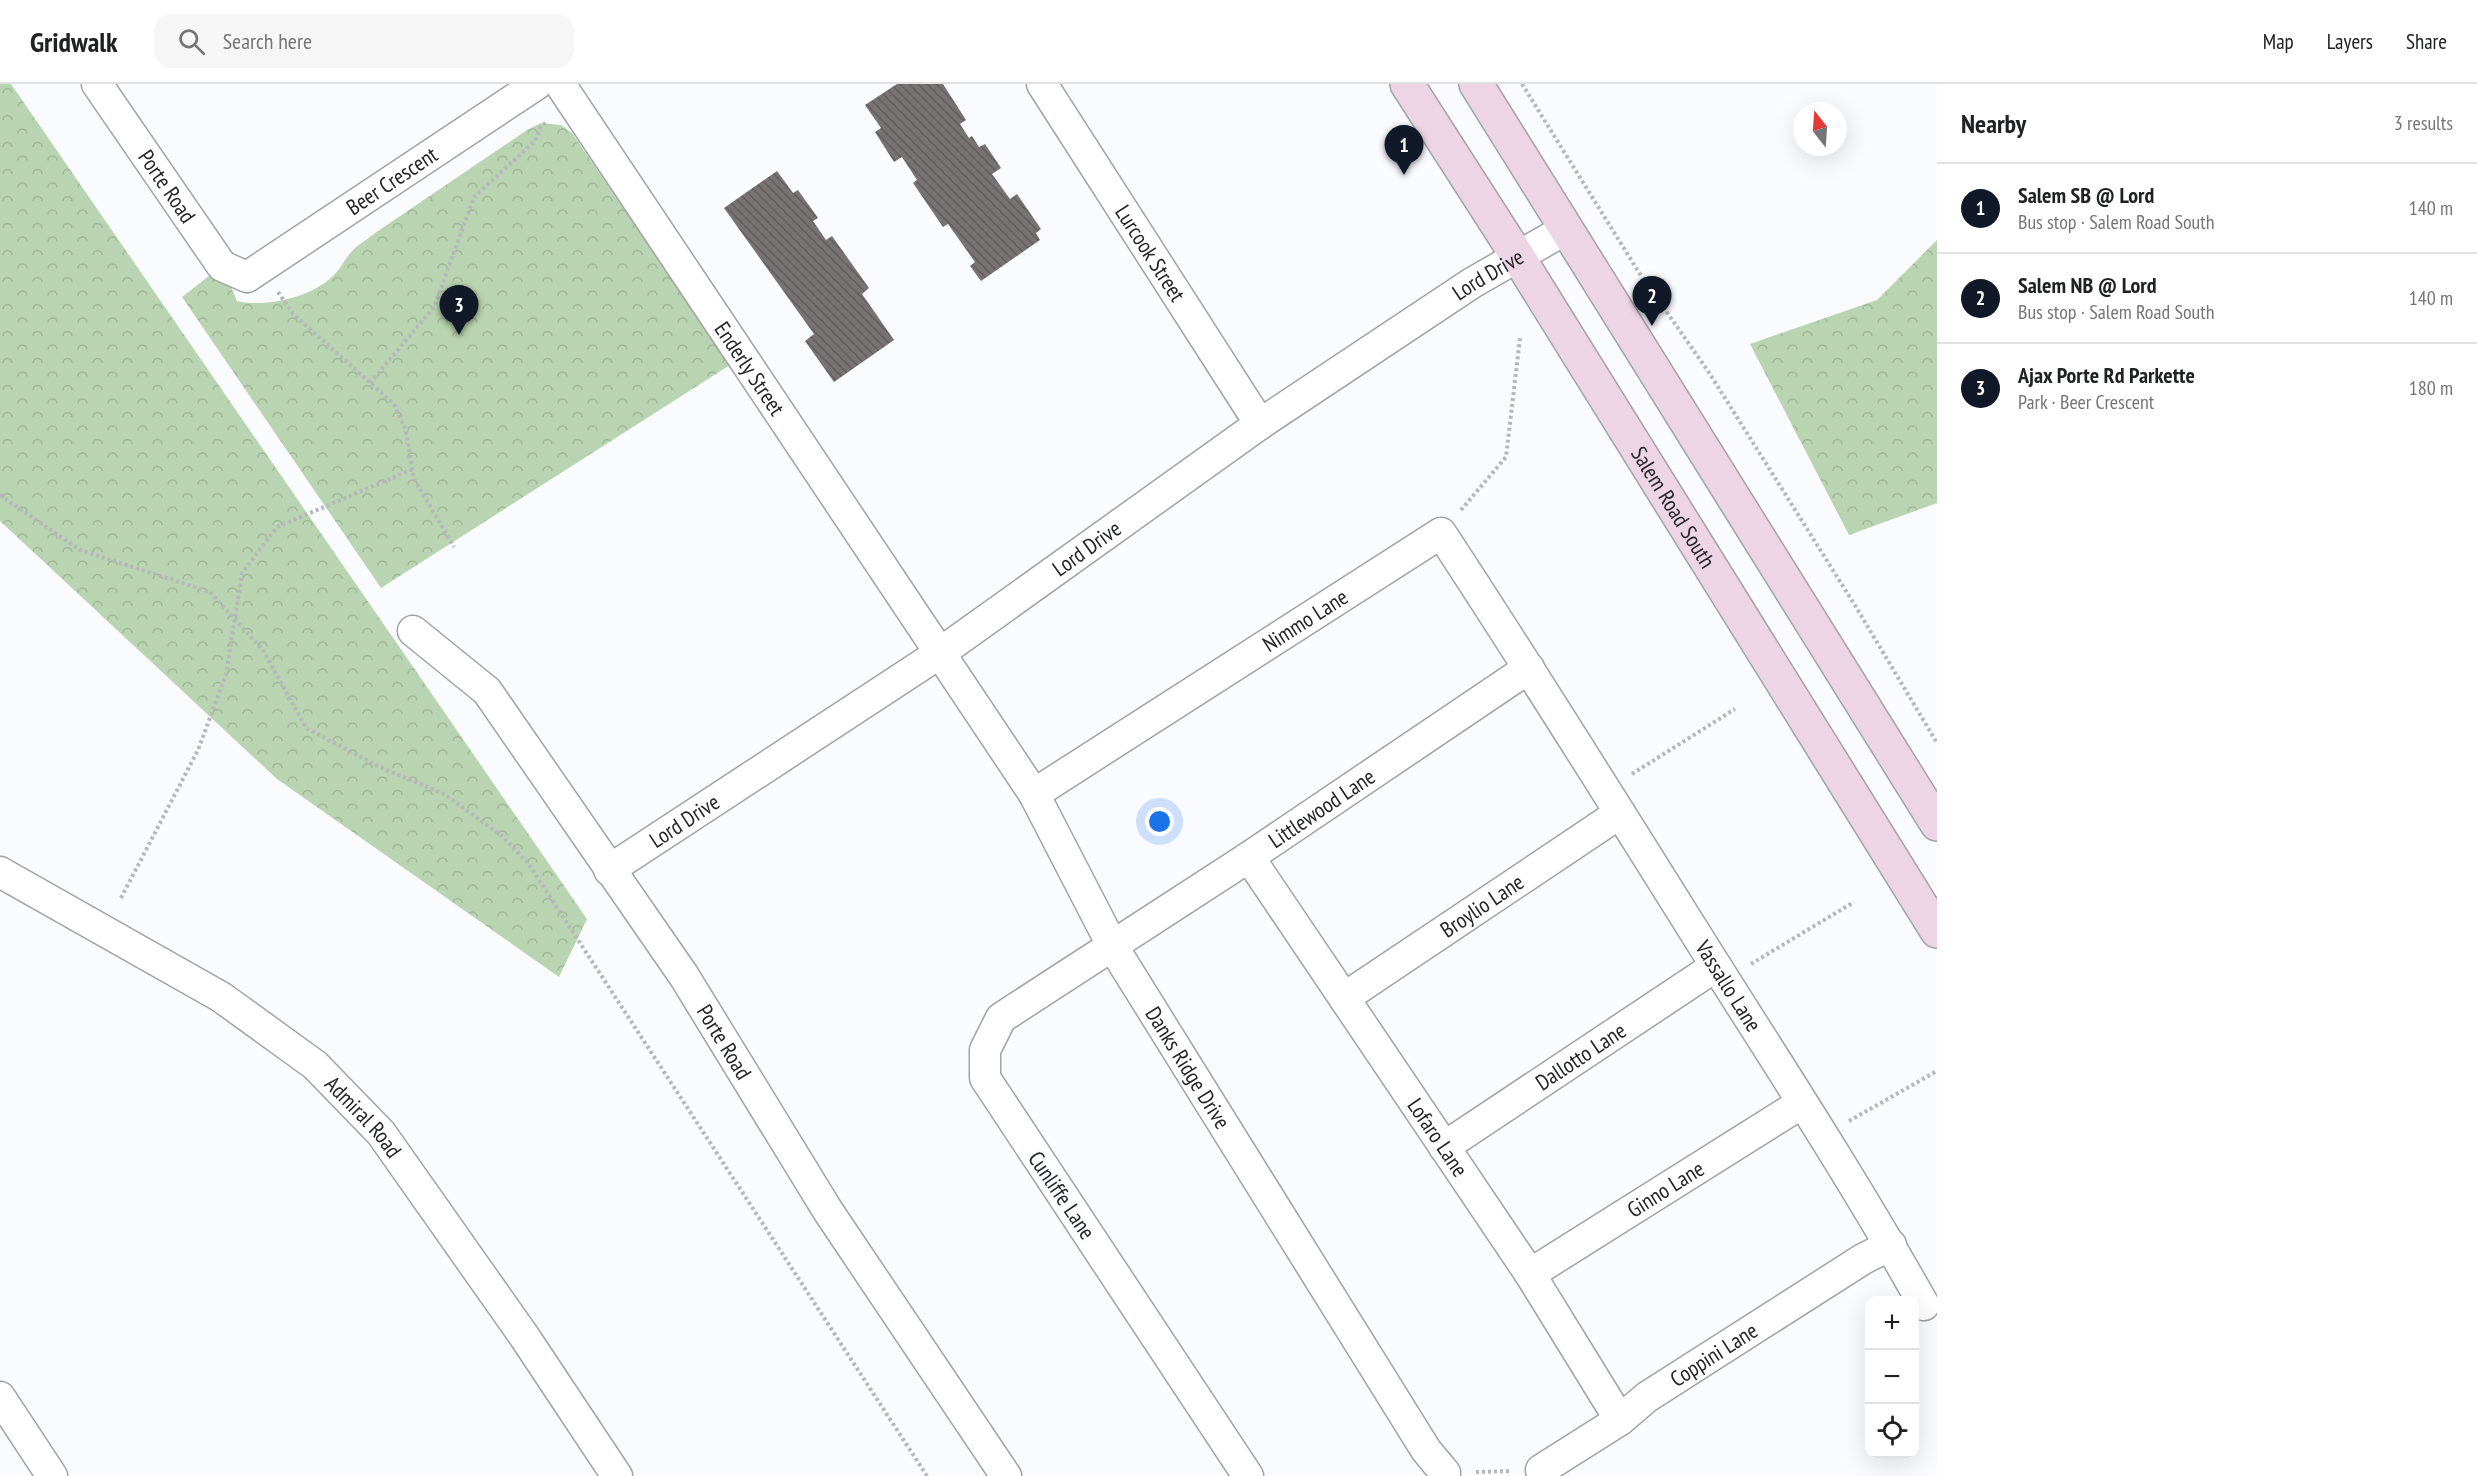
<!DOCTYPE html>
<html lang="en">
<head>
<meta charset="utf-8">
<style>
  :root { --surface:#fff; --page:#f6f6f6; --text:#202124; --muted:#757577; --line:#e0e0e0; --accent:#111827 }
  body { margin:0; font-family:"PT Sans Narrow",sans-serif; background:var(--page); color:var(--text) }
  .controls { position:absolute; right:18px; bottom:18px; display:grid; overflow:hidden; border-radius:12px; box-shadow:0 6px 24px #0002 }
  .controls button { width:54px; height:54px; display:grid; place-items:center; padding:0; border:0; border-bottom:2px solid var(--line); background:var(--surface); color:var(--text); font:30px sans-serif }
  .compass { position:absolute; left:1793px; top:18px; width:54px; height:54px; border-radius:50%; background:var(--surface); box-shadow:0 6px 24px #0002; rotate:343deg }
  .you { position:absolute; left:1160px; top:738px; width:21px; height:21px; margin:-15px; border:4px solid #fff; border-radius:50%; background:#1a73e8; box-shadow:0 0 0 9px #1a73e833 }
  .badge { display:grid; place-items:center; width:39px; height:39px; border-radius:50%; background:var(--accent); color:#fff; font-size:20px; font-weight:700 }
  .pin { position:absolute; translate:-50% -50px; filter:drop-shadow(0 2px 3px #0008) }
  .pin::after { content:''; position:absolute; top:32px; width:21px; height:18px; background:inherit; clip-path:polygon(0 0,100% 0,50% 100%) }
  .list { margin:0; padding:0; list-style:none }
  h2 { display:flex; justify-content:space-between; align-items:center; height:78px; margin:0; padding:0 24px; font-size:26px }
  h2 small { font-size:20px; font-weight:400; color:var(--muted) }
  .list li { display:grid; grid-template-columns:39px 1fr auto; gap:18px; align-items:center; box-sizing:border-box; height:90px; padding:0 24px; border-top:2px solid var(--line) }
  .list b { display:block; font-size:22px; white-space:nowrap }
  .list p { margin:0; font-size:20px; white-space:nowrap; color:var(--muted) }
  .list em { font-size:20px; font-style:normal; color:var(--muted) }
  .icon { flex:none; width:33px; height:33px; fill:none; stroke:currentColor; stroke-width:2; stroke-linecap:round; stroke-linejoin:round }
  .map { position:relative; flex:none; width:1937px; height:1392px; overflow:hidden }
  header { display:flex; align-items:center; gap:36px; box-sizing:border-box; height:84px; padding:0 30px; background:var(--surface); border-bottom:2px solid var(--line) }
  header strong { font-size:28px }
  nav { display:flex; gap:33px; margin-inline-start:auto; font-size:21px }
  .search { width:420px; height:54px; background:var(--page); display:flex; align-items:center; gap:15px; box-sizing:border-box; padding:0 21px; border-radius:18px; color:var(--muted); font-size:22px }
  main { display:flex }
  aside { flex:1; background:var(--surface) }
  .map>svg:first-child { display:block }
  .forest { fill:url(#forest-crowns) }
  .building { fill:url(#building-back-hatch) }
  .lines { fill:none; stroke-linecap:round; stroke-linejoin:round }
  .street-casing { stroke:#a0a2a5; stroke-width:33 }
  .secondary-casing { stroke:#a0a2a5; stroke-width:36 }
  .path { stroke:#b6b7ba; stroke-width:4; stroke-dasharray:3 3; stroke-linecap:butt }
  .street { stroke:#fff; stroke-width:30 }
  .secondary { stroke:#eed5e5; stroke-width:33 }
  .labels { text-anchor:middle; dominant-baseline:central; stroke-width:4.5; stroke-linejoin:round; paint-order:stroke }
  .street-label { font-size:22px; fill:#242526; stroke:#fafbff }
</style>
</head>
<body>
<header>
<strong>Gridwalk</strong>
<div class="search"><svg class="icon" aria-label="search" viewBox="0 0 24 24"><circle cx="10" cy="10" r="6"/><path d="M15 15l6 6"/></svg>Search here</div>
<nav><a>Map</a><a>Layers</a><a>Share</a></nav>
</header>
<main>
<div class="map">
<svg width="1937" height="1392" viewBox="0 0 1937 1392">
  <defs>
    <pattern id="forest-crowns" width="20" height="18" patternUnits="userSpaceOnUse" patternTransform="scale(1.5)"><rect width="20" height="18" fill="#b9d4b0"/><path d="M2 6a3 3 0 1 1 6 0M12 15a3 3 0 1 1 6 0" fill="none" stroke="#9fb697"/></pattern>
    <pattern id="building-back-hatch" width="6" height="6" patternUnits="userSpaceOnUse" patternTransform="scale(1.5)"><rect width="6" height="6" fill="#777372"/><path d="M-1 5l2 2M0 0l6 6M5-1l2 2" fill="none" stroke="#615e5d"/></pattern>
  </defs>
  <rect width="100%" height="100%" fill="#fafbff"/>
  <!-- forest -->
  <path class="forest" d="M0,0h11l576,835 -28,58 -282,-198 -277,-258z
    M541,39l20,2 11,8 158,232 -349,223 -199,-291 40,-31 15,35c30,7 77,-4 99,-28 6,-7 10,-16 17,-23 6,-6 15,-11 22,-17l152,-103z
    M1937,156v263l-88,32 -99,-191 127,-44z"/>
  <!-- building -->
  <path class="building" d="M897,0h46l23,36 -6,4 9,14 3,-2 7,11 6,-3 16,24 -9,6 18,25 7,-5 24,35 -5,4 4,7 -59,41 -11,-15 5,-4 -27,-38 -5,3 -30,-44 4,-3 -15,-23 -8,5 -19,-30 6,-4 -16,-23z
    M777,87l16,22 5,-3 20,28 -5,3 13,19 6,-4 37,52 -7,6 32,46 -60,42 -29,-41 9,-7 -90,-126z"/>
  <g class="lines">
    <defs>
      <g id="street">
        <path id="s1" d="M97,0l125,182 25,11 290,-193"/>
        <path id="s2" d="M560,0l474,710 79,153 313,503 19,23 -1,3"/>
        <path id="s3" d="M1042,0l218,340"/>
        <path id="s4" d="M413,547l74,60 197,285 144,235 178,265"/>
        <path id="s5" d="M1034,710l407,-261c94,143 184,288 275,433 71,112 143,223 208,339"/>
        <path id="s6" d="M1249,773l281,417 90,146"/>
        <path id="s7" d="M609,786l331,-217 320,-229 212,-141 94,-54"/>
        <path id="s8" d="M0,788l221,125 94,68 66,68 143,203 93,140"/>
        <path id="s9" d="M1344,914l276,-185"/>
        <path id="s10" d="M1444,1063l272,-181"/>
        <path id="s11" d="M1530,1190l272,-171"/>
        <path d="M0,1313l52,79"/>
        <path id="s12" d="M1541,1386l79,-50 27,-23 216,-138 28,-14"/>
        <path id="s13" d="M1248,1392l-263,-398v-28l16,-32 248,-161 280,-189"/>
      </g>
      <g id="secondary">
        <path id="s14" d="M1407,0l111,173 419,674"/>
        <path d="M1476,0l461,740"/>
      </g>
    </defs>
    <!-- street casing -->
    <use href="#street" class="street-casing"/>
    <!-- secondary casing -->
    <use href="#secondary" class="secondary-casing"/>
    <!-- path -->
    <path class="path" d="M1522,0l116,187 70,100 148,236 81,136
      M278,208l15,22 101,90 12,27 8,48 40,68
      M370,299l64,-76 40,-110 61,-56 6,-15 7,-4
      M0,411l80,55 130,42 53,58 43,78 78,41 60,25 58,42 26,27 399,613
      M1461,426l45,-53 14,-119
      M1632,690l103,-65
      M121,814l77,-148 28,-75 16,-102 35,-46 136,-58
      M1751,880l103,-62
      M1849,1037l88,-50
      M1476,1388l35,-1"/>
    <!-- street -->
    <use href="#street" class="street"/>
    <!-- secondary -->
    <use href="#secondary" class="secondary"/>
  </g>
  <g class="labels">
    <!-- street labels -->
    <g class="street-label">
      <text stroke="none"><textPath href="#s1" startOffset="422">Beer Crescent</textPath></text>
      <text stroke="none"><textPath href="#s1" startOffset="124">Porte Road</textPath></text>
      <text stroke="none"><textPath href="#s3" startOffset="201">Lurcook Street</textPath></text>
      <text stroke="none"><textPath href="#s7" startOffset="1062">Lord Drive</textPath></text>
      <text stroke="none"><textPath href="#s2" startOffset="342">Enderly Street</textPath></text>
      <text stroke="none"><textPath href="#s14" startOffset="500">Salem Road South</textPath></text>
      <text stroke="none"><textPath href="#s7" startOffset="576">Lord Drive</textPath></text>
      <text stroke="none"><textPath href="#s5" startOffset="322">Nimmo Lane</textPath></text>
      <text stroke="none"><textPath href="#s13" startOffset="924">Littlewood Lane</textPath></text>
      <text stroke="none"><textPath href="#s7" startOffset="90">Lord Drive</textPath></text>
      <text stroke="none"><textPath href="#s9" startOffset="166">Broylio Lane</textPath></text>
      <text stroke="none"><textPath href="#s5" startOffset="1020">Vassallo Lane</textPath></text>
      <text stroke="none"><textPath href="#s4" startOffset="519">Porte Road</textPath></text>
      <text stroke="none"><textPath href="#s10" startOffset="164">Dallotto Lane</textPath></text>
      <text stroke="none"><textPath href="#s2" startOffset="1168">Danks Ridge Drive</textPath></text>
      <text stroke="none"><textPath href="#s8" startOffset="441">Admiral Road</textPath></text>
      <text stroke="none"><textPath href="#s6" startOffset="338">Lofaro Lane</textPath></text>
      <text stroke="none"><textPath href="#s11" startOffset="160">Ginno Lane</textPath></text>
      <text transform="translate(1062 1111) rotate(56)">Cunliffe Lane</text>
      <text stroke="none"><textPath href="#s12" startOffset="208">Coppini Lane</textPath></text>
    </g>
  </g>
</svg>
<div class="controls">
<button>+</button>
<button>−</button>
<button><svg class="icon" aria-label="locate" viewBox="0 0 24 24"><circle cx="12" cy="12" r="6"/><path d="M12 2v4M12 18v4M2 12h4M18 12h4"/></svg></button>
</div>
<svg class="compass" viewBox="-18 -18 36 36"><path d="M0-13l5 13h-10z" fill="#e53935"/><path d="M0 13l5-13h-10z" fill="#757577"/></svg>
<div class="you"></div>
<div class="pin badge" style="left:1404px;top:91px">1</div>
<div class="pin badge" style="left:1652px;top:242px">2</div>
<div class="pin badge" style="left:459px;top:251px">3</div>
</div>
<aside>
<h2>Nearby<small>3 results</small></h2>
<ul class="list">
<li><span class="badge">1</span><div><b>Salem SB @ Lord</b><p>Bus stop · Salem Road South</p></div><em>140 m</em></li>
<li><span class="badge">2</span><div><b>Salem NB @ Lord</b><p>Bus stop · Salem Road South</p></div><em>140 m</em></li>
<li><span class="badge">3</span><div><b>Ajax Porte Rd Parkette</b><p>Park · Beer Crescent</p></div><em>180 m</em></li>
</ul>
</aside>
</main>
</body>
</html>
